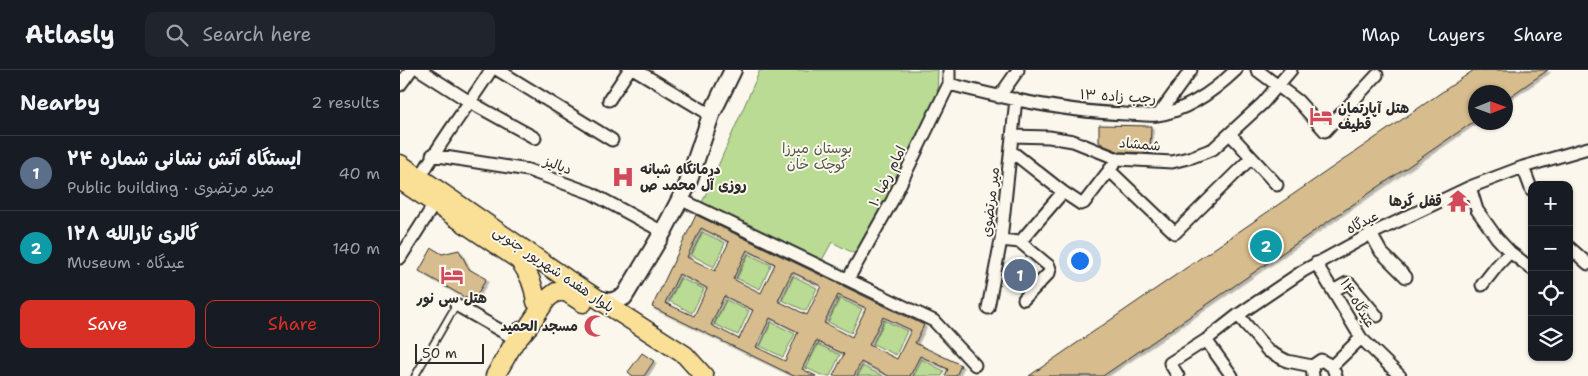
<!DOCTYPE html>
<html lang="en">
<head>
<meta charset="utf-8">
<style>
  :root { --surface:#171b24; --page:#20242c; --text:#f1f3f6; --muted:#9ea1a6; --line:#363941; --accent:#d93025 }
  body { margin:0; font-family:"Shantell Sans","Playpen Sans Arabic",sans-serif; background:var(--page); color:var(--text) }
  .controls { position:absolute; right:15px; bottom:15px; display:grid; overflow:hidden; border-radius:10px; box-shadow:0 1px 4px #0004 }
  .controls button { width:45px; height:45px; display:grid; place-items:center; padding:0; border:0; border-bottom:1px solid var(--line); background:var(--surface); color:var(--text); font:25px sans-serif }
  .compass { position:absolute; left:1068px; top:15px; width:45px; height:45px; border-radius:50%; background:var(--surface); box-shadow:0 1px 4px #0004; rotate:89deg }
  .scale { position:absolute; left:15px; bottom:12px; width:69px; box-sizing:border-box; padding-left:5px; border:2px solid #2b2b2b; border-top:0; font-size:14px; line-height:18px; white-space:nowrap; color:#2b2b2b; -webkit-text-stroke:4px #fbf7ec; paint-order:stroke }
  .you { position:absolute; left:679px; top:190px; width:18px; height:18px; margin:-12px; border:4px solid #fff; border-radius:50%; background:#1a73e8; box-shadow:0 0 0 8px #1a73e833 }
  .badge { display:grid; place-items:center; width:32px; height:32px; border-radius:50%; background:var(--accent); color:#fff; font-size:16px; font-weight:700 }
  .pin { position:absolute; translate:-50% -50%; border:2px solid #fff; box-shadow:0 1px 5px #0006 }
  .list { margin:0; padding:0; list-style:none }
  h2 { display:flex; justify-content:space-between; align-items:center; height:65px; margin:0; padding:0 20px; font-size:21px }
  h2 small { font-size:16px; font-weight:400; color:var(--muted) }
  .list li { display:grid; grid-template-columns:32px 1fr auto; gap:15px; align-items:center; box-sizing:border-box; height:75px; padding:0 20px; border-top:1px solid var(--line) }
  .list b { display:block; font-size:19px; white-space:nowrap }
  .list p { margin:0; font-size:16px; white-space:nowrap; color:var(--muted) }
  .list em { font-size:16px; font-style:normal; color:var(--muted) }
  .actions { display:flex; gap:10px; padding:15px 20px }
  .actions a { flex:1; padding:11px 0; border:1px solid var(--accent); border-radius:10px; text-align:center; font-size:18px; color:var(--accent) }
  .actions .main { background:var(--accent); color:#fff }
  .icon { flex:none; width:28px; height:28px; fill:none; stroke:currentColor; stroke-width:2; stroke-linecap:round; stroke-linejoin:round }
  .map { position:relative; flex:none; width:1188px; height:306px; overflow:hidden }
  header { display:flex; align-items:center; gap:30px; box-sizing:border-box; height:70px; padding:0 25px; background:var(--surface); border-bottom:1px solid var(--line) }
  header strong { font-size:24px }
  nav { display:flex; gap:28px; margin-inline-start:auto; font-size:18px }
  .search { width:350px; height:45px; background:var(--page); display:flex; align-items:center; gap:12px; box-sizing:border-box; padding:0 18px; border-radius:10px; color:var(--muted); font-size:19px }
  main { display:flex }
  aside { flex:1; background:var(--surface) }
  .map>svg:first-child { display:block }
  .green { fill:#b9db94; stroke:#728360 }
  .building { fill:#d7bd8d; stroke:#2b2b2b; fill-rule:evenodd; filter:url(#shadow) }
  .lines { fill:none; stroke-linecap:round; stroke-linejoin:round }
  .service-casing { stroke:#2b2b2b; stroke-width:9 }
  .minor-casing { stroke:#2b2b2b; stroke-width:15 }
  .secondary-casing { stroke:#2b2b2b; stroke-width:20 }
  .primary-casing { stroke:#2b2b2b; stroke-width:21 }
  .service { stroke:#fbf7ec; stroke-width:5.5 }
  .minor { stroke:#fbf7ec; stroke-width:11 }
  .secondary { stroke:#fbf7ec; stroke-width:16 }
  .primary { stroke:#fadf96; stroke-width:18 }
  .labels { text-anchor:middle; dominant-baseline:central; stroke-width:4; stroke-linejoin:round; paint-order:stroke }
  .street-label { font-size:14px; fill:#2b2b2b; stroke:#fbf7ec }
  .poi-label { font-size:14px; font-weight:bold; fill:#2b2b2b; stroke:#fbf7ec; text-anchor:start }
  .park-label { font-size:14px; fill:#4e5745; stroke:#fbf7ec }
</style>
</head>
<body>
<header>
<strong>Atlasly</strong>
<div class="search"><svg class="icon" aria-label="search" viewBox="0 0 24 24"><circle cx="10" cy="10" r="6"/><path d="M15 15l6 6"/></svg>Search here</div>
<nav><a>Map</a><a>Layers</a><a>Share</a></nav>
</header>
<main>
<aside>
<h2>Nearby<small>2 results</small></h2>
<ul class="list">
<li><span class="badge" style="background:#5c6f8a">1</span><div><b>ایستگاه آتش نشانی شماره ۲۴</b><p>Public building · میر مرتضوی</p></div><em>40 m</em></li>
<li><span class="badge" style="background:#0f9aa8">2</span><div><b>گالری ثارالله ۱۲۸</b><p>Museum · عیدگاه</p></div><em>140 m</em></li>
</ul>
<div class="actions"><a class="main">Save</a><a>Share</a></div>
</aside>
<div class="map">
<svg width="1188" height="306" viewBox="0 0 1188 306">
  <defs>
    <filter id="shadow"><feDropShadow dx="2.5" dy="2.5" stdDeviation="0" flood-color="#0004"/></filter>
  </defs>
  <rect width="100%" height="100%" fill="#fbf7ec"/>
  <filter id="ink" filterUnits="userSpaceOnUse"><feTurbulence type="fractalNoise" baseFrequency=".02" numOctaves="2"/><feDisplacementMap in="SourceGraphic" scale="10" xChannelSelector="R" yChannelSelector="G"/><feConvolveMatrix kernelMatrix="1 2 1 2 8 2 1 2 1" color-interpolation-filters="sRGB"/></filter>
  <g filter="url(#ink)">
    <!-- green -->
    <path class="green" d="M360,0h178l-1,28 -72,161 -33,-17 -16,29 -119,-57z
      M302,162l23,11 -11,24 -23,-12z
      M348,184l23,11 -11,24 -24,-11z
      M393,206l24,12 -11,23 -24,-11z
      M280,208l24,11 -12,24 -23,-12z
      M439,228l23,11 -11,24 -23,-11z
      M326,230l23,11 -11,24 -24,-11z
      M484,250l23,11 -11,24 -23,-11z
      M371,252l24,12 -12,23 -23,-11z
      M417,274l23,11 -10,21h-7l-17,-8z
      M521,289l23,12 -2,5h-29z
      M462,296l21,10h-26z"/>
    <!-- building -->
    <path class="building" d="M1074,0h74l-42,29v-7h-30v28l-373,256h-74z
      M699,55l52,1 -1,27 -30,-1 -15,-6 -6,-4z
      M296,145l228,110 -9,18 46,22 -5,11h-11l3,-7 -28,-13 -10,20h-21l-28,-14 -7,14h-21l11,-22 -28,-13 -14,28 14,7h-22l-142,-69zM301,158l28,14 -14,29 -28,-14zM347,180l28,14 -14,29 -28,-14zM392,202l29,14 -14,29 -29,-14zM279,204l28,14 -13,28 -29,-13zM438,225l28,13 -14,29 -28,-14zM324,226l29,14 -14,29 -28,-14zM483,247l28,13 -14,29 -28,-14zM370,248l28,14 -13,29 -29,-14z
      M32,178l10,6 17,-4 10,19 17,10 -13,23 -54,-31z
      M242,283l12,8 -10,15h-11l-5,-4z"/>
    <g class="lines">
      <defs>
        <path id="service" d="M15,306l41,-71"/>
        <path id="minor" d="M20,0l50,32 65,36
          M98,0l114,70
          M236,0l75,45
          M857,0l41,31 27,30 52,-56
          M549,14c57,15 117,28 177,30 10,0 21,2 31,1 29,-4 58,-25 79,-45
          M0,15l11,-15
          M599,27l19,-27
          M209,30l20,-30
          M759,44l32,-44
          M830,64l47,51
          M612,66l37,1 24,4 45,18 54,3 20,-5 21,-8 50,-46 28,-33
          M611,81l52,41 18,12 3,-1 30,-39
          M32,85l96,15 63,23 72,39
          M1123,97l9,24
          M709,100l66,63 76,-75
          M20,108c21,-38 48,-72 71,-108
          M1070,117l7,23 20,28 13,14 22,17
          M280,129l254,122 41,44
          M971,164l10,18 25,25
          M601,170l19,2 29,24 1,3 -1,4 -25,26
          M620,172l43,-50
          M1169,177l19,17
          M0,188l35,-55
          M916,193l45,75 39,38
          M448,209l44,-78 57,-117v-14
          M1082,215l15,-19 13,-14
          M933,221l14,-8 3,1 27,32
          M56,235l61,35
          M588,238l13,-68 15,-141
          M838,245l30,36 19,10 25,5
          M806,270l26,36
          M932,296l29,-28
          M778,306l-8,-13 36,-23 32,-25 65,-44 68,-37 99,-47 53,-20 65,-19
          M913,306l-1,-10 9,-6 11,6 4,10"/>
        <path id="secondary" d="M198,229l12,3 14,-5 39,-65 24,-46 24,-71 22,-45"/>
        <path id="primary" d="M0,94l167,115 118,76 19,21
          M0,110l119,80c10,14 15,25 17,42
          M117,270l11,-13 19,-28 9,-7h10l17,11
          M95,306l26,-45"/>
      </defs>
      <!-- service casing -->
      <use href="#service" class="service-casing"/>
      <!-- minor casing -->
      <use href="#minor" class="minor-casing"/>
      <!-- secondary casing -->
      <use href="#secondary" class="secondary-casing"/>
      <!-- primary casing -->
      <use href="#primary" class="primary-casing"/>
      <!-- service -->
      <use href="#service" class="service"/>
      <!-- minor -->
      <use href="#minor" class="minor"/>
      <!-- secondary -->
      <use href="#secondary" class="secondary"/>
      <!-- primary -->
      <use href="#primary" class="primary"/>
    </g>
  </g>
  <!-- icons -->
  <defs>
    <symbol id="hotel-bare" viewBox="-9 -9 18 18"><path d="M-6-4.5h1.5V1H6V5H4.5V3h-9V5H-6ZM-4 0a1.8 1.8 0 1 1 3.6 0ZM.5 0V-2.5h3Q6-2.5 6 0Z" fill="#d1495b" stroke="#fbf7ec" stroke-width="2.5" paint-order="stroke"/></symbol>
    <symbol id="hospital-bare" viewBox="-9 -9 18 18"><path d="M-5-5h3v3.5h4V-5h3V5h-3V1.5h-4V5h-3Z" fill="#d1495b" stroke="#fbf7ec" stroke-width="2.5" paint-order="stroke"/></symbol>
    <symbol id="temple-bare" viewBox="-9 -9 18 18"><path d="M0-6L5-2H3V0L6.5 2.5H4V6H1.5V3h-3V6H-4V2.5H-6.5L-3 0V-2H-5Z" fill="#d1495b" stroke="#fbf7ec" stroke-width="2.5" paint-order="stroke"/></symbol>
    <symbol id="mosque-bare" viewBox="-9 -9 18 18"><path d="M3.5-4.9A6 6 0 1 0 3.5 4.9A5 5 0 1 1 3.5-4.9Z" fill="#d1495b" stroke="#fbf7ec" stroke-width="2.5" paint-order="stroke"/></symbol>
  </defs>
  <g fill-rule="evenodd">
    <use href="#hotel-bare" x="905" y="30" width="32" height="32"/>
    <use href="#hospital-bare" x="207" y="91" width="32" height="32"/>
    <use href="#temple-bare" x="1042" y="115" width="32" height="32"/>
    <use href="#hotel-bare" x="36" y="189" width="32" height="32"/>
    <use href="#mosque-bare" x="179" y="240" width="32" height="32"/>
  </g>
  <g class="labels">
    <!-- street labels -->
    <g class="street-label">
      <text transform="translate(718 26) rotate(3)">رجب زاده ۱۳</text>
      <text transform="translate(740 74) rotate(5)">شمشاد</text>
      <text transform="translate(158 95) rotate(20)">دیالیز</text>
      <text transform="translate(487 106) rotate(-64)">امام رضا ۱۰</text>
      <text transform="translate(590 132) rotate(-83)">میر مرتضوی</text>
      <text transform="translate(962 152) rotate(-27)">عیدگاه</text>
      <text transform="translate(154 199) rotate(34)">بلوار هفده شهریور جنوبی</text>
      <text transform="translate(958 233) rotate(59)">عیدگاه ۱۴</text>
    </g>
    <!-- poi labels -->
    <g class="poi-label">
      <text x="938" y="38">هتل آپارتمان<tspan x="938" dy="16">قطیف</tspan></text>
      <text x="240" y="99">درمانگاه شبانه<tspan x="240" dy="16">روزی آل محمد ص</tspan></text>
      <text x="1042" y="131" text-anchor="end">قفل گرها</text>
      <text x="52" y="228" text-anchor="middle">هتل سی نور</text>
      <text x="178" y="256" text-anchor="end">مسجد الحمید</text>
    </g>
    <!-- park labels -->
    <g class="park-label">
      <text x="417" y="78">بوستان میرزا<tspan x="417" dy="16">کوچک خان</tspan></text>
    </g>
  </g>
</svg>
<div class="controls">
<button>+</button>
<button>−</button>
<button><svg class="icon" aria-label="locate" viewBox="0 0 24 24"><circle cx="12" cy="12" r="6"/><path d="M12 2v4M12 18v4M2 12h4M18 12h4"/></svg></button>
<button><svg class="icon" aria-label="layers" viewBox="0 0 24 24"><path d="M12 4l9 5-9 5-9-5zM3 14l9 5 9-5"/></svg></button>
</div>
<svg class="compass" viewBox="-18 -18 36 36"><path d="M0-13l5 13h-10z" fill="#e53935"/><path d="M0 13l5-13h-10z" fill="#9ea1a6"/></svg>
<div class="scale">50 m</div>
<div class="you"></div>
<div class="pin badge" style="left:620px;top:205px;background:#5c6f8a">1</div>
<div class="pin badge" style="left:866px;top:176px;background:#0f9aa8">2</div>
</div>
</main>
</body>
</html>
